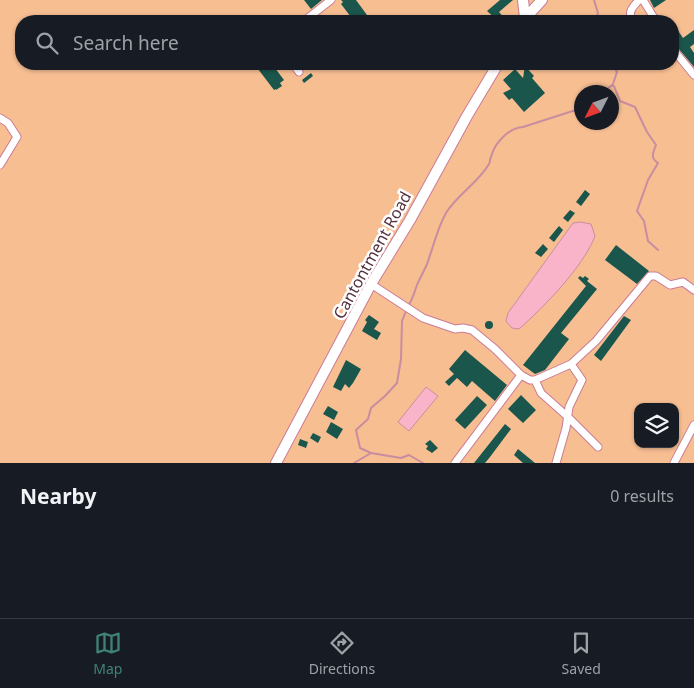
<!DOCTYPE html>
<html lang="en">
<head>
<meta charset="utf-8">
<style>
  :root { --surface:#171b24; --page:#20242c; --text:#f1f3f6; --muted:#9ea1a6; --line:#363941; --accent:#3f8376 }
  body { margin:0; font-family:"Noto Sans",sans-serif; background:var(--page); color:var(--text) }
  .controls { position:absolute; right:15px; bottom:15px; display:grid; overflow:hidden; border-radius:10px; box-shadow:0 1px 4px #0004 }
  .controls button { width:45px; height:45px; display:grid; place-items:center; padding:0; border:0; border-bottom:1px solid var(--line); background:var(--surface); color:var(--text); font:25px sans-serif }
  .compass { position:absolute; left:574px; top:85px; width:45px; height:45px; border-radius:50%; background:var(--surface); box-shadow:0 1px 4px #0004; rotate:228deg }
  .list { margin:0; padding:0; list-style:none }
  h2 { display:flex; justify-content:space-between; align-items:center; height:65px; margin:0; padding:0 20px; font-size:21px }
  h2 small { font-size:16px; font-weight:400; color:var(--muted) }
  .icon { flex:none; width:28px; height:28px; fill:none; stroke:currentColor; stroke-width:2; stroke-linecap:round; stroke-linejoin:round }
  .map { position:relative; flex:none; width:694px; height:463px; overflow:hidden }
  .search { position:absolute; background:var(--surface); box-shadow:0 1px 4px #0004; left:15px; right:15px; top:15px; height:55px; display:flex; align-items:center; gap:12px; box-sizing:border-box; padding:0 18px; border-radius:20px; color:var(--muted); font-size:19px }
  .sheet { height:155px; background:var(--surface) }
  nav { display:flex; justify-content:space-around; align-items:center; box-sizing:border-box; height:70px; border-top:1px solid var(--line); background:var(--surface); font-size:14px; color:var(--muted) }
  nav a { display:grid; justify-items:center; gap:2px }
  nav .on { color:var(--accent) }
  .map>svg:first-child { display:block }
  .green { fill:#f7be92; fill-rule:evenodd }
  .water { fill:#fab4ca; stroke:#c88d9f }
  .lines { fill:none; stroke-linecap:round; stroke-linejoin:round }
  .stream { stroke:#c88d9f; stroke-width:2 }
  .building { fill:#1a564b }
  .street-casing { stroke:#cc7b95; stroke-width:9 }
  .secondary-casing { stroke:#cc7b95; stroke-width:12 }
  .street { stroke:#fff; stroke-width:7 }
  .secondary { stroke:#fff; stroke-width:10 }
  .labels { text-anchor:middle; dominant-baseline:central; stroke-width:5; stroke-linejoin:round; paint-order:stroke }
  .street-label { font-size:16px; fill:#54313c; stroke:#fff }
</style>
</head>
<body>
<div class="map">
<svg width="694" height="463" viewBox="0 0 694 463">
  <rect width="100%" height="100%" fill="#fcd8e2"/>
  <!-- green -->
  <path class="green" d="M0,0h694v463h-694zM21,21h652v43h-652zM582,92h30v30h-30zM638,407h37v37h-37z"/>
  <!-- water -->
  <path class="water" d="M580,222l11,2 4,12c-11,30 -52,72 -76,93l-7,-1 -6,-7 2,-8 65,-90z
    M426,387l12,9 -29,35 -11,-9z"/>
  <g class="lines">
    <!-- stream -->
    <path class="stream" d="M594,0l4,13 -3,8
      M611,86h3l6,15 15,6 12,25 9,13c-3,8 -6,13 2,18l-10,17 -11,31 7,10 4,20 10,9
      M604,92l9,-8 4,-12 -5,-8
      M408,306c5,-7 6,-13 9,-21 3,-7 7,-14 10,-21 6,-16 10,-35 19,-51 11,-18 32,-30 43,-49 2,-4 0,-3 2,-7 4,-15 18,-29 32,-30l59,-19
      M371,453l-11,-5 -4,-18 12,-11 3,-11 14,-12 12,-13 4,-24 1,-38 4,-10
      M354,463l17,-10 30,5 8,-3 14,8"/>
  </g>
  <!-- building -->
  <path class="building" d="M304,0h18l-11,9z
    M341,0h15l11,15 -4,3 2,3h-11l-13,-17 2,-2z
    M500,0h13l-14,12 8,9h-9l-11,-10z
    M650,0h16l-12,8z
    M673,23l10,15 11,-8v14l-4,3 4,6v14l-21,-25z
    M262,64h10l12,16 -4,3 2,3 -6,4v-1l-2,1 -16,-21z
    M525,66l9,10 -2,2 13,15 -21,19 -12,-14 -3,2 -6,-7 8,-4 -8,-9 12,-11 8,9z
    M311,73l2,3 -9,7 -2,-3z
    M585,190l5,4 -9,12 -5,-4z
    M570,210l5,3 -7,9 -5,-4z
    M559,226l4,4 -9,12 -5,-4z
    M543,244l5,5 -7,8 -6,-4z
    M616,245l33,26 -12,13 -32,-24z
    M580,276l3,2 2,-2 4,3 -2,2 10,8 -36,44 8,6 -24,31 -10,4 -12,-9 63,-79 -8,-8z
    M369,315l10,7 -5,7 7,4 -4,7 -15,-9 5,-9 -2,-2z
    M624,316l7,4 -30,41 -7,-6z
    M485 325a4 4 0 1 1 8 0a4 4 0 1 1-8 0Z
    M465,350l42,35 -12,16 -23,-20 -5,6 -10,-9 -8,8 -4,-4 9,-8 -5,-5z
    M346,360l15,9 -8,14 -4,5 -4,-4 -4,7 -8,-4z
    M521,395l15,15 -13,13 -15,-14z
    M477,396l10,9 -22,24 -10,-9z
    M328,406l10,6 -4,8 -11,-6z
    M331,422l12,7 -6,10 -11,-7z
    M505,424l6,5 -21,28 -5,6h-11z
    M313,433l8,4 -3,6 -8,-5z
    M300,439l8,3 -2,6 -8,-3z
    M430,440l8,8 -6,5 -6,-4 2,-3 -3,-2z
    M518,449l17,14h-12l-9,-8z"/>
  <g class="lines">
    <defs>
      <path id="street" d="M643,0l13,21
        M304,21l27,-21
        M632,21c-4,-10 0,-13 7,-21
        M673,57l3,-4 18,22
        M293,64l6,8
        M655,64l5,1 2,-1
        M0,118l8,5 9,14 -17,28
        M371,284l52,34 32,11 8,-1 9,2 23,19 26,26 9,5h5l36,-16 25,-23 54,-65h6l14,9 13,-3 11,8
        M535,380l6,13 27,24 30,30
        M455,463l66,-88
        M556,463l10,-35 3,-21 13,-27 -11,-16
        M674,463l20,-38"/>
      <path id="secondary" d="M523,0l2,18
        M523,21l19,-21
        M276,463l95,-179 39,-64 57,-104 31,-52"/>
    </defs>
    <!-- street casing -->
    <use href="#street" class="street-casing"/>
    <!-- secondary casing -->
    <use href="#secondary" class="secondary-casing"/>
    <!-- street -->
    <use href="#street" class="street"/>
    <!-- secondary -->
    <use href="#secondary" class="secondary"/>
  </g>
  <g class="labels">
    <!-- street labels -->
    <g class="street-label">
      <text transform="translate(372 255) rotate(-61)">Cantontment Road</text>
    </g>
  </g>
</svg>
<div class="controls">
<button><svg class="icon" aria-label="layers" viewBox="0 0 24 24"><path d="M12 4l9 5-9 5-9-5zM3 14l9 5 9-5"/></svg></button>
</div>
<svg class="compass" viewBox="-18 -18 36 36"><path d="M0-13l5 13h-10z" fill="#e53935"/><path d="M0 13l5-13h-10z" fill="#9ea1a6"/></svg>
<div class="search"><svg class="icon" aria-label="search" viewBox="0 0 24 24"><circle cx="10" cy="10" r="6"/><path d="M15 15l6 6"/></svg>Search here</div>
</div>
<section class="sheet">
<h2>Nearby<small>0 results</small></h2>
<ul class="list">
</ul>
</section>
<nav>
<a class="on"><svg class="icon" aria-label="map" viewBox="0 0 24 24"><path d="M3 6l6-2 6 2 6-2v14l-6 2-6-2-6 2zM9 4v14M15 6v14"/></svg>Map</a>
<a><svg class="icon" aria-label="directions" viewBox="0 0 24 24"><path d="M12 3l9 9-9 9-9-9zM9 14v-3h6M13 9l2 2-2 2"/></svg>Directions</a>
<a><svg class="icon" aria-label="saved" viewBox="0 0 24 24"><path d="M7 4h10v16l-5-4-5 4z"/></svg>Saved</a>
</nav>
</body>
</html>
